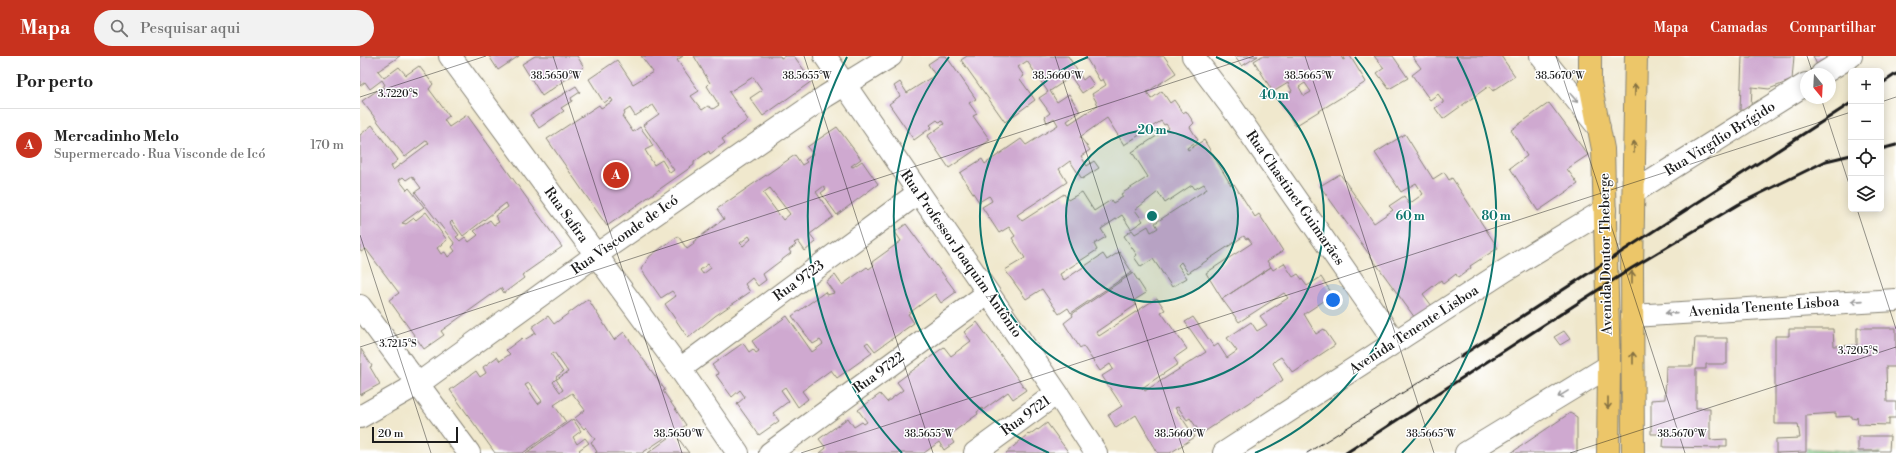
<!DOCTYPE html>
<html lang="pt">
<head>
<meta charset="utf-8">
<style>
  :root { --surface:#fff; --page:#f2f2f2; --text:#222; --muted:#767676; --line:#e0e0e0; --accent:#c8321e }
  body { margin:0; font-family:"Libre Bodoni",serif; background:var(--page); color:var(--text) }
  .controls { position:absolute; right:12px; top:12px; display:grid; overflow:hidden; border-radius:6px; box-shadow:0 2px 10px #0003 }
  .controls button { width:36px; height:36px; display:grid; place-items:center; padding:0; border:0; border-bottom:1px solid var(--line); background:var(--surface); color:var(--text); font:20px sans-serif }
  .compass { position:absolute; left:1440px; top:12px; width:36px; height:36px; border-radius:50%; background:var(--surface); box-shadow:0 2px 10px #0003; rotate:162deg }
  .scale { position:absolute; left:12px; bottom:10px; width:86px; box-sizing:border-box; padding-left:4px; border:2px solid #1c1c1c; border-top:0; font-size:11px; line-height:14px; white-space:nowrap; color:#1c1c1c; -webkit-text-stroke:3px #fff; paint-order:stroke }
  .you { position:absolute; left:973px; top:244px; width:14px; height:14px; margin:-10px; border:3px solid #fff; border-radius:50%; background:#1a73e8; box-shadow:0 0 0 6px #1a73e833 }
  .badge { display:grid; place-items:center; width:26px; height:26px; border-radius:50%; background:var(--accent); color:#fff; font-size:13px; font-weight:700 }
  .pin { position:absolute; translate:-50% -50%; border:2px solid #fff; box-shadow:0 1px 4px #0006 }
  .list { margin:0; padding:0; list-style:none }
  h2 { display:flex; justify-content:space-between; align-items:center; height:52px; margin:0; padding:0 16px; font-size:17px }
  h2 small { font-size:13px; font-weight:400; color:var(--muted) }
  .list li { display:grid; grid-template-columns:26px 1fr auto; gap:12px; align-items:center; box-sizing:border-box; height:72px; padding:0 16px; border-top:1px solid var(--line) }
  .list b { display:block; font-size:15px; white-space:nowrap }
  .list p { margin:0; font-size:13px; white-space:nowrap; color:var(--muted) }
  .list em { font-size:13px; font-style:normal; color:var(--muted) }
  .icon { flex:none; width:22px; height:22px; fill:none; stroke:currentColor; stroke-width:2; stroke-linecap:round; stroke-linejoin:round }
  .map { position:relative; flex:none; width:1536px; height:397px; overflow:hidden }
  header { display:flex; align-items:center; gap:24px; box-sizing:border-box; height:56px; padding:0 20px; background:var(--accent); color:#fff }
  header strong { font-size:19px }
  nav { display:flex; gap:22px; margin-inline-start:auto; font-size:14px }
  .search { width:280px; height:36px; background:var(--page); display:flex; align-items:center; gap:10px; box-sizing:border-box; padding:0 14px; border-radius:22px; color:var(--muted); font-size:15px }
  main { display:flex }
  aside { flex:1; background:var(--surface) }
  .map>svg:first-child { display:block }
  .green { fill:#88d08b; stroke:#527654 }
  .building { fill:#cfa9d0; fill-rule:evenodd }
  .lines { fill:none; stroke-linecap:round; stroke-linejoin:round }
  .minor-casing { stroke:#868274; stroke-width:24 }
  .major-casing { stroke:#868274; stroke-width:24 }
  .minor { stroke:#fff; stroke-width:22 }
  .major { stroke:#ecc669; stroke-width:22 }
  .tram { stroke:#1c1c1c; stroke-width:1 }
  .rail { stroke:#1c1c1c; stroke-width:3 }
  .oneway { stroke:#847142 }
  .oneway2 { stroke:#999 }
  .ticks { fill:none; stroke:#1c1c1c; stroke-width:1; stroke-opacity:0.45 }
  .ring { fill:none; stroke:#0f766e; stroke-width:2 }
  .labels { text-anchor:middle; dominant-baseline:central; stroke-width:3; stroke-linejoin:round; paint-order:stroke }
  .street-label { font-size:14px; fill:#1c1c1c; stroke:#fff }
  .ticks-label { font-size:10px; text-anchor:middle; fill:#1c1c1c; stroke:#fff; stroke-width:3; stroke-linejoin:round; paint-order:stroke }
  .centre { fill:#0f766e; stroke:#fff; stroke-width:2 }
  .ring-label { font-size:12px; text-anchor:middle; font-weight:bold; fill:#0f766e; stroke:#fff; stroke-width:3; stroke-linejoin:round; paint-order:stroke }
</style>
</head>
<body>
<header>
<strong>Mapa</strong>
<div class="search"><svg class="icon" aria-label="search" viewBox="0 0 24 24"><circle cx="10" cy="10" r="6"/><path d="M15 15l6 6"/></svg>Pesquisar aqui</div>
<nav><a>Mapa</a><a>Camadas</a><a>Compartilhar</a></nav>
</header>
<main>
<aside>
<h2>Por perto<small></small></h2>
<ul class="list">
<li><span class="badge">A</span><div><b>Mercadinho Melo</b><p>Supermercado · Rua Visconde de Icó</p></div><em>170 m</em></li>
</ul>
</aside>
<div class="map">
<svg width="1536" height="397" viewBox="0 0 1536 397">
  <rect width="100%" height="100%" fill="#fff"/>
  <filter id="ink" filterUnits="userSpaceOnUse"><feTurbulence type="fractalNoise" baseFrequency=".025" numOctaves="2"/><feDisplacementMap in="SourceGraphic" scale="8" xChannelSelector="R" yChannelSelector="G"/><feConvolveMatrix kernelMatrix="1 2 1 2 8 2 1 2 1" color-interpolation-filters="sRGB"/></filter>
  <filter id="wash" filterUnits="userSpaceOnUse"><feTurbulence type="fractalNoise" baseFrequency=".012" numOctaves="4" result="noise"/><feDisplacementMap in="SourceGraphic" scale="16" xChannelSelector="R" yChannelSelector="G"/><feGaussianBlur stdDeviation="0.9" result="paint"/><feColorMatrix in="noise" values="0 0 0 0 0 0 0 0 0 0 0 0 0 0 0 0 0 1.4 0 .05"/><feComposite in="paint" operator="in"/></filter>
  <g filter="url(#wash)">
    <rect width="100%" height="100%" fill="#f0e8cd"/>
    <!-- green -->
    <path class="green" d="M1438,392l83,5h-83z"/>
    <g id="blocks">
      <!-- building -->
      <path class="building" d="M0,0h40l-22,15 6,7 15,-11 7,8 13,-9 14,18 -4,5 20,27 -5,4 5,7 18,-12 95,132 -40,28 2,3 -20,15 -3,-5 -60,43 3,4 -20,14 -35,-49 10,-7 -33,-44 -5,3 -1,-2v-115l12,-10 26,35 -7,6 2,4 36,-27 -2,-3 -22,17 -43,-56 23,-16 -3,-5 -12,9 -5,-7 -5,4zM52,120l9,12 -6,4 40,52 -3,3 3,4 -7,6 -3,-5 -4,2 -4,-6 10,-8 -21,-28 -10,8 -2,-2 -8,6 -4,-1 22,-16 -15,-19 -2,2 -8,-10 4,-3 3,3zM146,147l2,4 -13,9 4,6 -5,3 -4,-5 -16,11 4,4 -9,7 -4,-5 -5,4 -4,-4 3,-2 -9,-12 2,-2 11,15z
        M129,0h30l-21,14z
        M175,0h42l7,11 -42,29 -20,-32z
        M281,0h42l-6,4 22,31 -8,5 11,14 6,-4 5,3 6,-4 -12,-19 3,-3 -16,-27h86l1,2 4,-2h9l18,25 -49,35 -13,-18 12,-8 -9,-13 -24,15 19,28 -26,19 3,4 -15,11 -1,-3 -15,11v3l-87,61 -60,-87 52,-34 2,3 12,-7 -2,-3 -7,5 -15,-24 28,-19 16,24 20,-12zM293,49l6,9 -16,11 31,45 -4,3 -8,-13 -8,5 -9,-15 8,-4 -4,-7 -9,-12 -7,5 -11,-16 3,-2 -1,-2 6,-4 5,8z
        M580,0h6l30,43 -7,4 8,11 -4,2 17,24 -41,28 -22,-32 17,-12 -2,-3 -3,1 -2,-2 -7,5 2,2 -18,13 -25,-36 11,-8 -6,-10 6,-4 7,11 28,-18 -7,-11z
        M607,0h101l15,24 5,-4 6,9 -12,8 -11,-16 -21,14 7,11 12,-8 11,18 -13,9 2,3 29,-19 -6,-11 14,-9 -3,-6 -3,2 -15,-25h79l12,17 -29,19 4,7 11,-8 8,12 4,-3 9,13 3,-2 8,12 -4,4 8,13 -11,8 1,2 16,-10 27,45 3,-1 21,33 4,-3 24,37 -16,10 4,6 -49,32 49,-32 2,3 11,-7 9,14 5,-3 9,12 14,-9 12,18 -29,19 12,20 8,-5 11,16 -42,28 -12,-16 -5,3 -3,3 10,17 -82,54 -11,-16 -3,2 -9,-13 -3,1 20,29 -25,16h-12l-22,-38 -20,13 -8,-13 14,-9 -20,-30 11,-7 -3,-5 -10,7 -17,-25 -3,2 -16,-25 9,-7 -1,-2 61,-41 13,20 -13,8 3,4 -40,27 3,4 58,-38 8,12 -4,2 26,37 -13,9 4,6 -36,24 3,3 61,-39 -21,-30 8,-5 21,30 4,-3 9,14 10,-7 -10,-13 24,-16 6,9 10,-6 -7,-9 28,-18 -4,-5 -45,29 -17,-23 -16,-26 46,-30 -4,-5 -2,1 -2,-3 -56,37 -7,-11 -3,3 9,13 -15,9 -19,-28 -12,8 -7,-10 3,-2 -13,-19 8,-6 3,4 13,-8 3,6 2,-1 5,-3 -3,-5 52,-34 -3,-5 -9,5 -3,-4 -27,18 -7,-11 -23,18 8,11 -12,8 -9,-14 -21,14 5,8 -12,7 3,6 -37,24 1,2 3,4 39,-26 4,6 12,-8 13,20 -61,41 -3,-5 -9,6 -17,-25 -16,10 -21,-29 20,-12 -13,-20 3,-2 -6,-9 -10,6 -17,-26 10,-6 -2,-4 -1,-1 -10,6 -19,-29 22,-14 3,5 36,-25 5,6 32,-20 -4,-7 -7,5 -2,-6 5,-4 -11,-15 9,-6 -21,-31 -9,6 6,9 -4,3 15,21 -30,22 -44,-62zM747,62l17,27 37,-24 3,4 2,-1 3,4 -37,24 16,25 -27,17 2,3 -10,6 -2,-3 -17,11 -12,-19 -14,8 -4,-6 -42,27 -5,-6 50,-33 -8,-13 11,-8 12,18 17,-11 -5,-7 -7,5 -6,-10 9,-6 -10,-13z
        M874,0h24l-16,10z
        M902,0h79l2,4 2,-1 -2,-3h7l16,26 -71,44 -16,-27 13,-8 -4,-8 -15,9 -19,-31zM945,27l6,9 -7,4 -5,-9z
        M1014,0h19l15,22 -19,11 -12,-16 7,-5z
        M1052,0h89l14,20 -22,15 -4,-5 -46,33 -8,-11 8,-5v-2l-5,-7 -8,6 -18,-25 9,-7z
        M1391,0h43l-2,24 -23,9 -17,-2 -1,21 -3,2h-8l2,-53h9z
        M1453,0h19l-15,9z
        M216,30l4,6 -9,6 1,3 -11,7 3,3 -25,17 -9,-13z
        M1189,47l39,52 -21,14 11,15 -40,27 -28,-43 17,-12 -16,-26z
        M477,71l24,32 -10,7 2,1 9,-6 16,23 -41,31 -16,-22 5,-4 -2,-3 -8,6 17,25 -23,17 6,8 -11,9 -7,-10 -4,2 2,2 -7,5 2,3 -28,21 3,6 -8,6 -6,-8 -7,6 5,8 -35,24 -27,22 -23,-34 11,-8 -4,-5 -11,7 -20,-29 9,-13 28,-20 9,13 7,-5 -1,-2 31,-23 -7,-10 78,-54 7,10 5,-3 -2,-2 8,-6 -6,-7zM410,132l20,26 -7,6 -20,-27zM389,180l2,3 -8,7 -3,-3zM348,208l3,4 -8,6 -3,-4z
        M1045,78l28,45 11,-7 5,8 3,-2 46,70 -28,18 1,2 -13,10 -2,-4 -13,10 -2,-4 -18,14 9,12 -17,12 -95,-132 20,-12 34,49 19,-13 -4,-4 15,-10 5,8 14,-10 -7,-11 -15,9 -26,-39z
        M546,168l50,68 -15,11 -6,-9 -27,20 6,9 -39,28 -7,-9 -3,2 7,9 -35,25 -6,-8 -29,21 6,8 -10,8 -13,-20 -4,3 8,11 -16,12 6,8 -20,14 -22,-31 8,-7 -5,-7 -8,7 -16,-22 3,-1 -7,-9 31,-22 6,9 4,-3 3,4 3,-2 -7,-10 35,-25 25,36 11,-8 -3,-4 -7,4 -21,-28 33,-24 2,3 7,-2 -8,-11 9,-7 7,10 25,-18 2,2 5,-4 -2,-3 29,-21 -6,-9z
        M228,243l26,41 10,-8 41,58 -2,1 23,34 -11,9 14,19h-41l22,-16 -1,-2 -27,18h-47l2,-1 -6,-10 4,-3 -9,-12 -2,2 -9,-11 10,-8 -13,-17 -18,12 12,17 -43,31h-28l-45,-63 26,-19 4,6 6,-4 -3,-6 14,-10 3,4 10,-7 -4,-4 16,-12 2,2 12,-7 -4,-6 16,-11 6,8zM194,296l14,20 -11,7 -1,-2 7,-5 -12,-18zM196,323l7,11 -3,2 -7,-10zM169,327l13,18 -4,3 -13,-19z
        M617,266l49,68 -13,9 -5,-7 -25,18 -1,-2 -5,4 1,2 -29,21 5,8 -10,7 -5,-8 -15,11h-104l6,-5 -7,-9 29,-21 6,9 8,-5 2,2 3,-2 -9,-12 22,-16 7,8 16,-12 -6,-8 47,-35 7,9 20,-15 -7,-9z
        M1497,272h39v39h-10l1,35h9v16h-7v7l-31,-1 -1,-7 -1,2 -4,-1v-2l-16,1v-4l-30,2v37l-30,1v-14l24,-1 -2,-14h-23v-88h14v-7h44l1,17 23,-1z
        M1204,275l6,8 -10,6 -6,-8z
        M1335,282h32v26h-21v5h-10v39h14v32l17,-1v7h-7v2l-57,-1 1,-13h-13v-34l14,-1 1,-33h27z
        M1,293l11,17 -2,1 10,17 -20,11z
        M1210,357l7,4v36h-66z
        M213,363l8,12 -8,6 4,7 8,-6 4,5 -10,7 3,3h-56z
        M687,367l22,30h-63l22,-19 1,1 8,-6 1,1z
        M1498,380h32l-1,15h-31z"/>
    </g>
  </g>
  <g filter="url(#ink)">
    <use href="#blocks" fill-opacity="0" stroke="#868274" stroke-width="1"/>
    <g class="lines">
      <defs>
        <path id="minor" d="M90,0l230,313 58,84
          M465,0l232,337 39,60
          M833,0l40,53 162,233
          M1181,0l58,72
          M1462,18l29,-18
          M1274,136l172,-108
          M0,250l109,147
          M1272,260l264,-16
          M320,313l238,-176
          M0,361l58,-33 178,-129 230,-159 65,-40
          M410,397l218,-160
          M615,397l82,-60
          M864,397l282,-183 99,-60
          M1106,397l143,-87"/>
        <path id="major" d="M1230,0v27l13,66 6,217 -1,87
          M1273,397l-1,-185 4,-212"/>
      </defs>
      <!-- minor casing -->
      <use href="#minor" class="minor-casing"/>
      <!-- major casing -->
      <use href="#major" class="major-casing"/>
      <!-- minor -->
      <use href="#minor" class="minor"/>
      <!-- major -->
      <use href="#major" class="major"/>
      <!-- tram -->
      <path class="tram" d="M947,397l154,-97"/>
      <!-- rail -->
      <path class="rail" d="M1521,28l15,-10
        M1521,93l15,-4
        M1101,300l390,-253
        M986,397l286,-185 107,-64 87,-43 25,-6"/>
    </g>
    <!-- one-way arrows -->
    <defs><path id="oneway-shaft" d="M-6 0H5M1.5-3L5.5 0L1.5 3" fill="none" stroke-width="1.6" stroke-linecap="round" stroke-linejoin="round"/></defs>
    <g class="oneway">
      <use href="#oneway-shaft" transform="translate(1275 34) rotate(-89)"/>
      <use href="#oneway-shaft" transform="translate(1274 91) rotate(-90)"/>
      <use href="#oneway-shaft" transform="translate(1272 221) rotate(-90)"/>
      <use href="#oneway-shaft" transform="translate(1273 302) rotate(-90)"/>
      <use href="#oneway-shaft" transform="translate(1248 347) rotate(90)"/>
    </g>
    <g class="oneway2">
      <use href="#oneway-shaft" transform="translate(1214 42) rotate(50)"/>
      <use href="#oneway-shaft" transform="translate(1497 245) rotate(176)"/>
      <use href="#oneway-shaft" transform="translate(1311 257) rotate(176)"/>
      <use href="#oneway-shaft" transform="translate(1203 338) rotate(149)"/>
    </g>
  </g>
  <!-- ticks -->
  <path class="ticks" d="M193,0l129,397M444,0l129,397M695,0l129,397M945,0l129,397M1196,0l129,397M1447,0l6,18M0,41l126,-41M1461,42l30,92M1521,46l15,-5M1497,153l39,120M0,179l71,218M0,291l894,-291M441,397l1050,-341M1210,397l326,-106"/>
  <!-- distance rings -->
  <circle cx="792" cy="160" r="86" fill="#0f766e" fill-opacity=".12"/>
  <g class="ring">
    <circle cx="792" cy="160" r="86"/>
    <path d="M856 1A172 172 0 1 1 728 1"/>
    <path d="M689 397A258 258 0 0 1 589 1M995 1A258 258 0 0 1 895 397"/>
    <path d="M542 397A344 344 0 0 1 487 1M1097 1A344 344 0 0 1 1042 397"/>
  </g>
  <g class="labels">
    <!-- street labels -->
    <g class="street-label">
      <text transform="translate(1360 83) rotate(-32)">Rua Virgílio Brígido</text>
      <text transform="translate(935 142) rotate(55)">Rua Chastinet Guimarães</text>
      <text transform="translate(206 159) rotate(54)">Rua Safira</text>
      <text transform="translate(265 179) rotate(-35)">Rua Visconde de Icó</text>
      <text transform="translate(601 198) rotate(55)">Rua Professor Joaquim Antônio</text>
      <text transform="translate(1246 198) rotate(-91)">Avenida Doutor Theberge</text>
      <text transform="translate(439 225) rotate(-36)">Rua 9723</text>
      <text transform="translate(1404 251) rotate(-4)">Avenida Tenente Lisboa</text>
      <text transform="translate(1054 274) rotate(-33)">Avenida Tenente Lisboa</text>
      <text transform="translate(519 317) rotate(-36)">Rua 9722</text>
      <text transform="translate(666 360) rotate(-36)">Rua 9721</text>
    </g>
  </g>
  <g class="ticks-label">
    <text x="196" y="23">38.5650°W</text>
    <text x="447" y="23">38.5655°W</text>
    <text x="698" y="23">38.5660°W</text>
    <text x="949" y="23">38.5665°W</text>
    <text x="1200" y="23">38.5670°W</text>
    <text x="38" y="41">3.7220°S</text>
    <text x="38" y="291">3.7215°S</text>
    <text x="1498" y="298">3.7205°S</text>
    <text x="319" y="381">38.5650°W</text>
    <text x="569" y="381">38.5655°W</text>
    <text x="820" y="381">38.5660°W</text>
    <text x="1071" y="381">38.5665°W</text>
    <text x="1322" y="381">38.5670°W</text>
  </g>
  <circle cx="792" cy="160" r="6" class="centre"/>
  <g class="ring-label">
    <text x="914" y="43">40 m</text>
    <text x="792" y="78">20 m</text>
    <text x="1050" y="164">60 m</text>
    <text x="1136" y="164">80 m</text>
  </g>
</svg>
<div class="controls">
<button>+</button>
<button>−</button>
<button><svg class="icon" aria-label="locate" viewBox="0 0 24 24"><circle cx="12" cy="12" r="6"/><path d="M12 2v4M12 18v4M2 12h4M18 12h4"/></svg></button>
<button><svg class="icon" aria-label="layers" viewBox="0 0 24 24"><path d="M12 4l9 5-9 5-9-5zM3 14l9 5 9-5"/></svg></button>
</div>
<svg class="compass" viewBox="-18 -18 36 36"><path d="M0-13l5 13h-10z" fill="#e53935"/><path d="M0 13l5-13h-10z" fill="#767676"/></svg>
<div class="scale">20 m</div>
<div class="you"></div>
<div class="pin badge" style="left:256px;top:119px">A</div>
</div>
</main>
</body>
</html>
